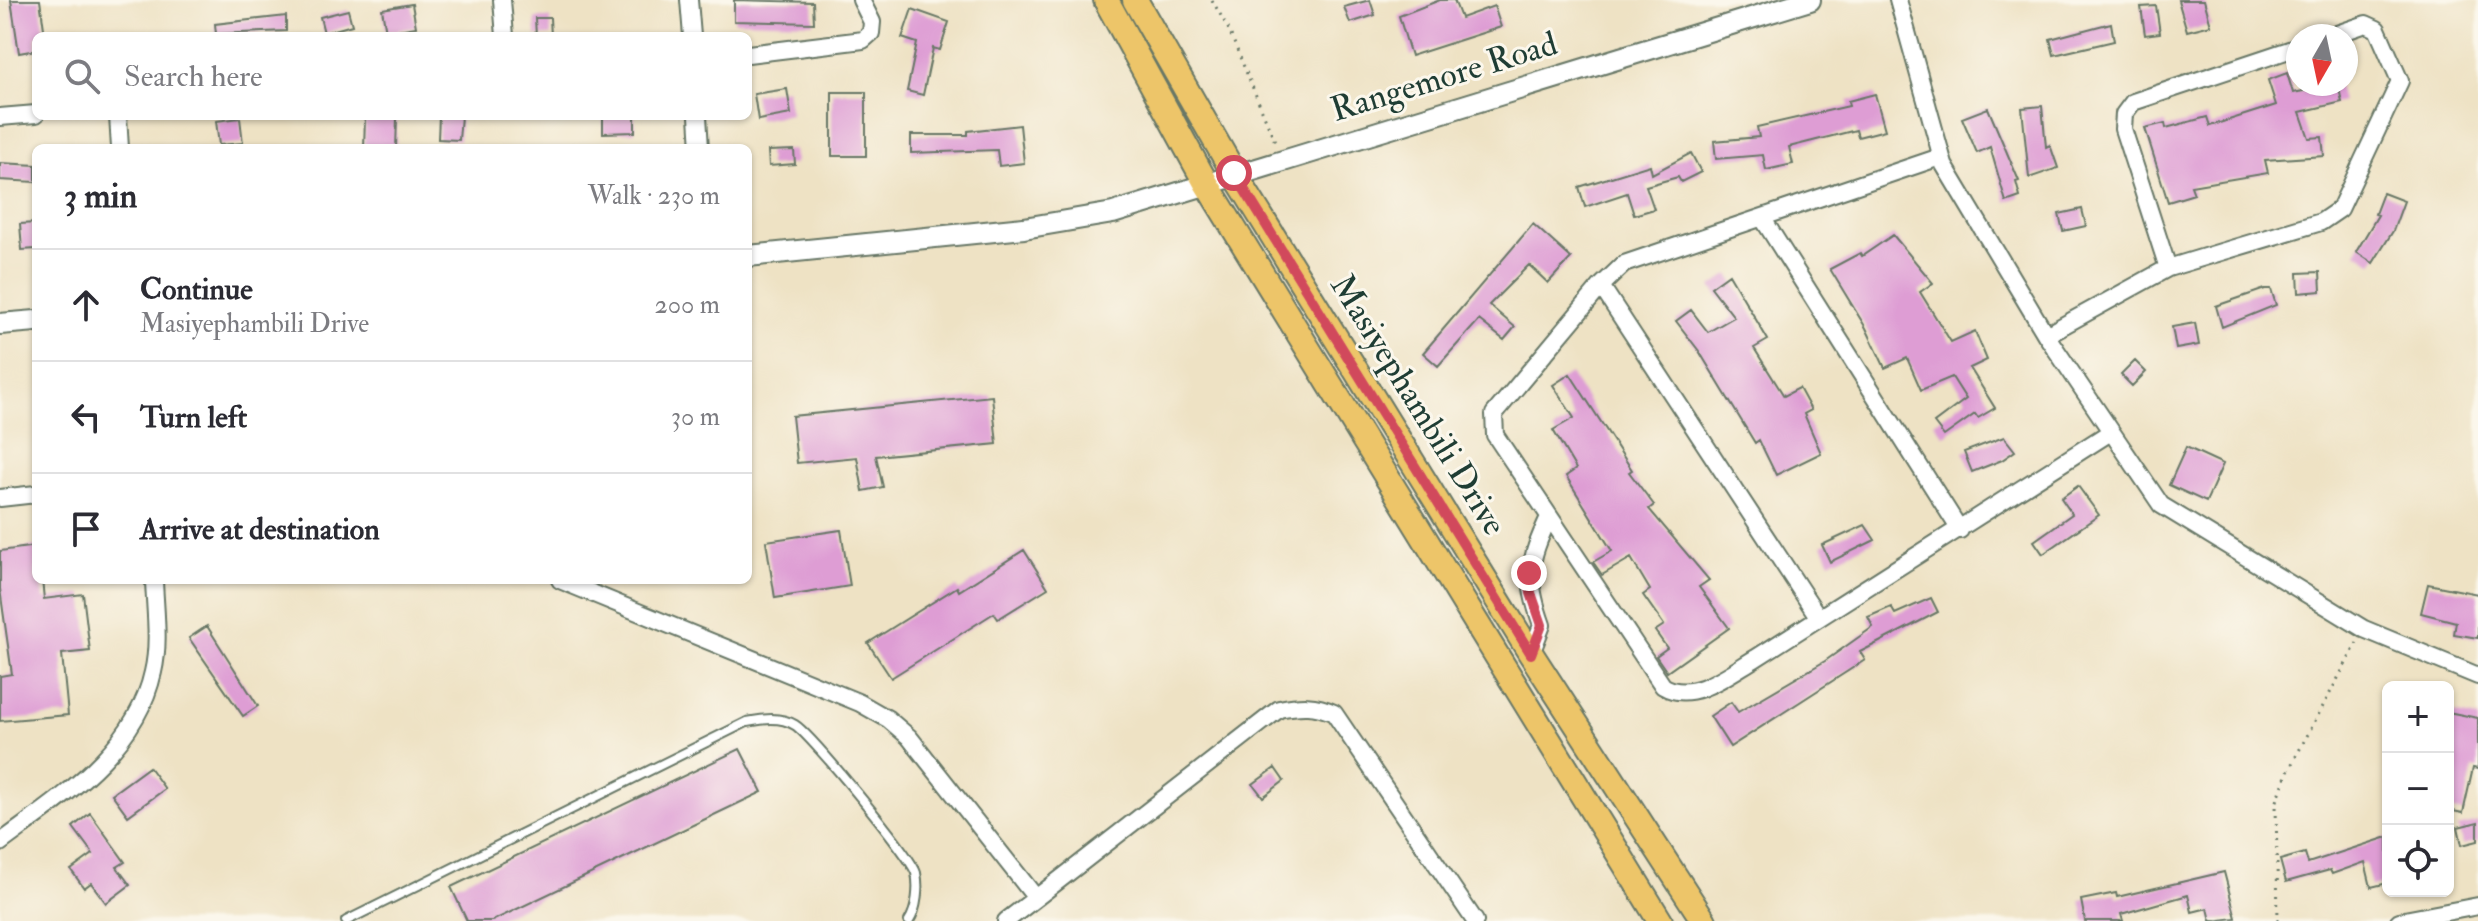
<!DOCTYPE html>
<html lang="en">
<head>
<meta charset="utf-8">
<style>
  :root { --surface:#fff; --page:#f2f2f3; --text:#2b2b33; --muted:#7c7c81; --line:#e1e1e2 }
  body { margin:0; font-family:"IM FELL Double Pica",serif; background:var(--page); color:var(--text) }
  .controls { position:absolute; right:24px; bottom:24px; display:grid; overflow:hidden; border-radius:12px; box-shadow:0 2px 6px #0004 }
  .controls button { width:72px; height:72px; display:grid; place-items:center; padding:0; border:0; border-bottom:2px solid var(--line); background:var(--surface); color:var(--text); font:40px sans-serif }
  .compass { position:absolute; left:2286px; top:24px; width:72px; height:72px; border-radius:50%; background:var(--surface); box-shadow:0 2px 6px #0004; rotate:189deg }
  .stop { position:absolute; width:24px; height:24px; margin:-18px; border:6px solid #d1495b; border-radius:50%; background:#fff }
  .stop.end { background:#d1495b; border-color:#fff; box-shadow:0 2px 8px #0008 }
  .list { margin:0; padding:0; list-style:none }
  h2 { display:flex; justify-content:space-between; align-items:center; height:104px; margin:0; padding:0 32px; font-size:34px }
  h2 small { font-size:26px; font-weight:400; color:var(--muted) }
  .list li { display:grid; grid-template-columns:52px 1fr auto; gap:24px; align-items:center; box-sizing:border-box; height:112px; padding:0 32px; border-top:2px solid var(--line) }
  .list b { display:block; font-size:30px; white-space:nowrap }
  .list p { margin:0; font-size:26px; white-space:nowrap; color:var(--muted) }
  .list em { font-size:26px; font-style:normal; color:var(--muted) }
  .icon { flex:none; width:44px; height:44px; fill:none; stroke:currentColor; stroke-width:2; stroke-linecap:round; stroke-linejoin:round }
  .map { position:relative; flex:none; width:2478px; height:921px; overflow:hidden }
  .search { position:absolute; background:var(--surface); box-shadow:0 2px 6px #0004; left:32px; top:32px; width:720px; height:88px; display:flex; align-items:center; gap:20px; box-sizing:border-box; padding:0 28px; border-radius:12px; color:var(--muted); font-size:30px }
  .panel { position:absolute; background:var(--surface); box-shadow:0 2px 6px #0004; left:32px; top:144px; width:720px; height:440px; border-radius:12px }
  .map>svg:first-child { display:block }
  .building { fill:#de9dd4 }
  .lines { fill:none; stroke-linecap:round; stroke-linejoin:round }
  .service-casing { stroke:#677766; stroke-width:12 }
  .minor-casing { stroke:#677766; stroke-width:20 }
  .tertiary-casing { stroke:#677766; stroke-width:24 }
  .primary-casing { stroke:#677766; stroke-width:28 }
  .path { stroke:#677766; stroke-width:3; stroke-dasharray:2 6; stroke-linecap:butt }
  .service { stroke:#fff; stroke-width:8 }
  .minor { stroke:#fff; stroke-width:16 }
  .tertiary { stroke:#fff; stroke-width:20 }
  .primary { stroke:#edc569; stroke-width:24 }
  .route { stroke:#d1495b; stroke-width:10 }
  .labels { text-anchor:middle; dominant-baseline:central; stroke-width:6; stroke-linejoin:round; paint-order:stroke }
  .street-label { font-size:34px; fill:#1f3d34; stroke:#fbf7ec }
</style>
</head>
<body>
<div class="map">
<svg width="2478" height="921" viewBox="0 0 2478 921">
  <rect width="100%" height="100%" fill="#fbf7ec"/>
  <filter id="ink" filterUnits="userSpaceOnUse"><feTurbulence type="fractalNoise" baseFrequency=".0125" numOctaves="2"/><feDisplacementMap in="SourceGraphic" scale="16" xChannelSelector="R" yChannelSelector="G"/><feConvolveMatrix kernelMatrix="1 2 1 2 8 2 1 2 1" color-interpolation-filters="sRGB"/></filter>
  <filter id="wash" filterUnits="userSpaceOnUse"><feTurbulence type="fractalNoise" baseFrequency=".006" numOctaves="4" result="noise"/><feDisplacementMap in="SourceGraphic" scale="32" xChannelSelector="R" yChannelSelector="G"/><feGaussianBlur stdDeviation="1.8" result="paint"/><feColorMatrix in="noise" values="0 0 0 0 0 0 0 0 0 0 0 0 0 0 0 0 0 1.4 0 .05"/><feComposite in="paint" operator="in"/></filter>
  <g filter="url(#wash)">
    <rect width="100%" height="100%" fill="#eee2c4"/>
    <g id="blocks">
      <!-- building -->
      <path class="building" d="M11,0h29l5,36h-9v14l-17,3z
        M734,0l79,2 1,21 -80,-2z
        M1370,0l5,15 -25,8 -6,-16z
        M1440,0h14l7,18 33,-12 7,21 -90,29 -12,-40z
        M2178,0h26l7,25 -24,6z
        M412,4l4,23 -30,5 -4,-23z
        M2156,6l4,27 -15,2 -4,-28z
        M912,9l37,13 -9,28 -7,-2 -10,47 -16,-4 10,-48 -15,-5z
        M348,10l4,15 -28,8 -4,-16z
        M286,16v15l-70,3 -1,-10z
        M535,18h15l1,18h-15z
        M2111,23l3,18 -60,14 -4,-16z
        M2287,73l6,20 45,-9 4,18 -42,10 9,26 13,-1 2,19 -59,4 3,13 -77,13 3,8 -26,8 -23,-74 20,-5 1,5 41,-11 3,9 66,-21 -8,-25z
        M787,89l4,25 -33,6 -4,-26z
        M832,92h34v64h-34z
        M1875,94l10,36 -27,7 -2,-7 -67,17 4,17 -27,6 -3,-15 -47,4 -2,-18 45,-4 -2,-10 92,-21 -1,-5z
        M2042,106l4,41 4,-2 8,23 -29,10 -7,-70z
        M1988,108l31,73 -3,1 4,15 -14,5 -16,-55 -13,6 -15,-35z
        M439,116h22l-2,24 -21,-1z
        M603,116h32v16l-32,1z
        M240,118l3,25 -24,2 -3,-24z
        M365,118h32l-1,30h-32z
        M1020,125l4,38 -25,3 -2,-16 -86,3v-18h57v-4z
        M794,150l1,14 -26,2 -1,-15z
        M1691,153l10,19 -20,10 -3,-5 -32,9 8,23 -20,6 -7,-22 -42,14 -6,-20 71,-22 2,9z
        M0,163l36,2v17l-36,-2z
        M2383,193l21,8 -11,30 -20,32 -17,-11 22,-37 -3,-1z
        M2082,209l4,17 -23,5 -4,-17z
        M36,223v26l-14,1 -2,-26z
        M1533,224l38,34 -23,25 -19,-18 -40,40 26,22 -11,13 -25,-20 -41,46 -15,-13z
        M1893,235l40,48 -13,9 31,50 24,-11 12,29 -17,8 25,40 -17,10 -3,-4 -31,22 -10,-13 32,-24 -14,-22 -31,13 -14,-32 -22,10 -19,-40 -36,-59 30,-16 2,3z
        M2320,272l1,19 -22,2 -1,-20z
        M1729,274l39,66 -14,8 30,48 15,-8 12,22 -7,4 17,39 -45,22 -17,-35 -4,3 -56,-92 -23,-30 15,-11 17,22 26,-15 -23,-30z
        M2265,289h6l5,16 -54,22 -6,-21z
        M2195,323l4,22 -23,4 -4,-22z
        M2135,361l11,11 -14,14 -11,-11z
        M1570,374l62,96 -3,2 25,33 -5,4 60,71 -10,7 30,41 -62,44 -11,-16 11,-8 -12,-17 9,-6 -21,-30 7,-5 -19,-32 -29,17 -9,-13 19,-11 -46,-75 10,-7 -23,-39 21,-12 -21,-33z
        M992,396l5,48 -121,12 7,31 -20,4 -6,-34 -60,6 -5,-47z
        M2004,437l11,14 -13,9 -30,12 -8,-20z
        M2186,447l37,17 -17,38 -37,-17z
        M2078,486l21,29 -56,39 -9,-13 38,-27 -11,-16z
        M1865,525l10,15 -45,22 -8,-17z
        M841,530l9,56 -75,12 -9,-57z
        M36,546v34h6l2,19 39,-5 7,57 -28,3 6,61 -68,6v-45l12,-2 -12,-85v-38z
        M1024,550l24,38 -50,31 -4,-6 -103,65 -23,-35 89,-56 2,4z
        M2428,584l50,10v44l-24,-4 2,-12 -35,-9z
        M1931,598l7,14 -78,40 5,8 -135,87 -20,-31 21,-14 7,10 87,-51 48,-34 -5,-10 23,-10 4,7z
        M207,626l51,80 -15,10 -54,-78z
        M2448,712l30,6v51l-5,-1 -10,45 -15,-3z
        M740,749l22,43 -270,129h-25l-16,-34z
        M149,767l16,22 -37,27 -16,-22z
        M1275,768l9,13 -21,16 -10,-13z
        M90,813l35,49 -8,5 13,18 -24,18 -15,-20 -7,5 -13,-18 22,-16 -20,-27z
        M2478,822v19l-16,4 -4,-18z
        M2388,837v46l-17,4 -6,-25 -33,12 -2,-4 -44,12 -6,-22 25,-7 3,10z
        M2224,872l12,46 -25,3 -3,-13 -16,4 -4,-17 -67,19 2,7h-38l-4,-21 35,-7 1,4z"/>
    </g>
  </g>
  <g filter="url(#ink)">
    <use href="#blocks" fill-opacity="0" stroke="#677766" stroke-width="2"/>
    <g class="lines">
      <defs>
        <path id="service" d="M346,921l401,-199c16,-3 33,-6 48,3 16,10 116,131 121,148 3,14 1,36 -7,48"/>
        <path id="minor" d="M502,0l3,36
          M689,0l3,36
          M1898,0l46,165 102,170 115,170 203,124 114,47
          M748,54l115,-14 8,-7 1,-11 -11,-22
          M118,116l2,32
          M698,116l2,32
          M0,117l36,-3
          M1940,157l-316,107 -23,22 -107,128 1,21 168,251c30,18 67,-13 93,-28l353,-225
          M1763,219l197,311
          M2168,268l-45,-139 1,-15 9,-12 165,-55
          M1601,286l218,332
          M2046,335l122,-67 153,-46 19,-13 60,-128 -23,-52 -11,-5 -35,12
          M0,498l36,-4
          M560,580l300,123 28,16 21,18 127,161 243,-189c21,-4 36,-5 55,4l141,208
          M1531,654l11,-29c-17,-48 -14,-62 7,-108
          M0,843c60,-45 136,-92 153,-171 7,-29 2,-62 1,-92
          M1006,921l30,-23
          M2399,921l79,-15"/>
        <path id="tertiary" d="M748,256l276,-28 89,-15 697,-213
          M0,324l36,-3"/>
        <path id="primary" d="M1106,0l100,183 454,738
          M1135,0l99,173 297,481 173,267"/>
      </defs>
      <!-- service casing -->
      <use href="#service" class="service-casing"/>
      <!-- minor casing -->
      <use href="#minor" class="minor-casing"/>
      <!-- tertiary casing -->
      <use href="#tertiary" class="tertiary-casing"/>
      <!-- primary casing -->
      <use href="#primary" class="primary-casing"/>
      <!-- path -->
      <path class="path" d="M1212,0l16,28 48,116
        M2278,921l-2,-117 11,-31 70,-130"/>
      <!-- service -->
      <use href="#service" class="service"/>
      <!-- minor -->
      <use href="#minor" class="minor"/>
      <!-- tertiary -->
      <use href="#tertiary" class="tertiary"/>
      <!-- primary -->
      <use href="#primary" class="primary"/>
    </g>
  </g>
  <g class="lines" filter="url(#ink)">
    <!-- route -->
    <path class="route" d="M1234,173l297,481 11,-29 -11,-32 -2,-20"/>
  </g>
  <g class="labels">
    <!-- street labels -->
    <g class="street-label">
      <text transform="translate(1444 77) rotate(-17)">Rangemore Road</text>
      <text transform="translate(1418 405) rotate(58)">Masiyephambili Drive</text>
    </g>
  </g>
</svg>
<div class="controls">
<button>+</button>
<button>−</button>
<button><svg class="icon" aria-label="locate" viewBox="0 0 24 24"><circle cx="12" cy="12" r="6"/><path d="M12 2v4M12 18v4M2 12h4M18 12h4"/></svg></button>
</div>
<svg class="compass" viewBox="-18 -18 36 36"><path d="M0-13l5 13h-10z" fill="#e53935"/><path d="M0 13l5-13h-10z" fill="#7c7c81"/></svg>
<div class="stop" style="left:1234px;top:173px"></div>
<div class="stop end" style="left:1529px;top:573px"></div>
<div class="search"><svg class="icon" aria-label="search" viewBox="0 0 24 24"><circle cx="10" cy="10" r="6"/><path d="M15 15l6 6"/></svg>Search here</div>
<section class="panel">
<h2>3 min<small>Walk · 230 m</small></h2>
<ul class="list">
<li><svg class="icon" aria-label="ahead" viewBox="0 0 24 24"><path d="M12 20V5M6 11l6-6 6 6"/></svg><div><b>Continue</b><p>Masiyephambili Drive</p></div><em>200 m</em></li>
<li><svg class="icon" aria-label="left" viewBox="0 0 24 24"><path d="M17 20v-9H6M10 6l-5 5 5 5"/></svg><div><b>Turn left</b></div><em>30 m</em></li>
<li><svg class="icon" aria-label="arrive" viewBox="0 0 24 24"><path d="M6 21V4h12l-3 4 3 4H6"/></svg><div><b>Arrive at destination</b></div></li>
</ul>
</section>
</div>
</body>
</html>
